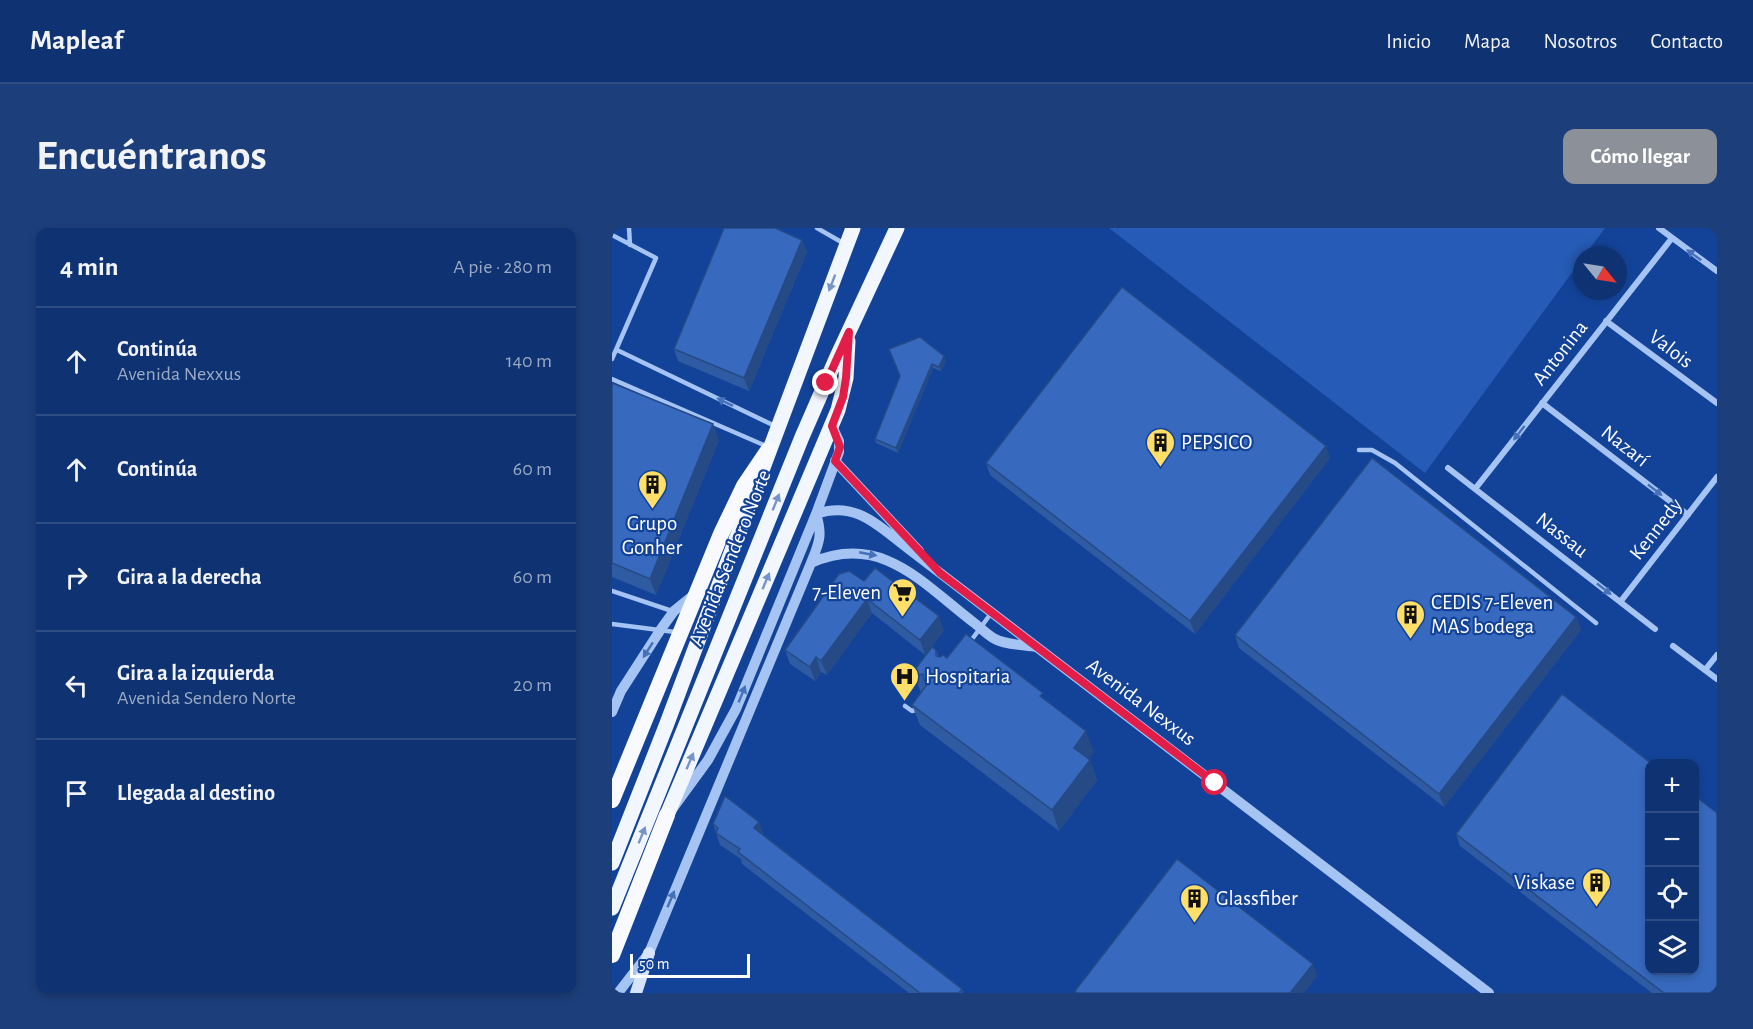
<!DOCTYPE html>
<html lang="es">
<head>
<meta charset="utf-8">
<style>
  :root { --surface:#0e3272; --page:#1c3e7a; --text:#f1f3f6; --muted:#9baac4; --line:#2e4d84; --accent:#8c9099 }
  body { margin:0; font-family:"Alegreya Sans",sans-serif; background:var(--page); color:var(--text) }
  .controls { position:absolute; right:18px; bottom:18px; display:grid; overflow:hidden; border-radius:12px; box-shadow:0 3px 9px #0003 }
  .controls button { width:54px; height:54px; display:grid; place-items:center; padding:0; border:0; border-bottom:2px solid var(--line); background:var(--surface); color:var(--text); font:30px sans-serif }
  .compass { position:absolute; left:961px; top:18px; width:54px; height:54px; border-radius:50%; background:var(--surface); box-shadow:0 3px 9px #0003; rotate:120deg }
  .scale { position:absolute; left:18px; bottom:15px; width:120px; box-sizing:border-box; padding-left:6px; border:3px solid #fff; border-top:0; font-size:16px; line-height:21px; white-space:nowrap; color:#fff; -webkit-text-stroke:4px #134398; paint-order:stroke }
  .stop { position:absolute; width:18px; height:18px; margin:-14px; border:4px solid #e11d48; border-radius:50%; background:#fff }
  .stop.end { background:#e11d48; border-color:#fff; box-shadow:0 2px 6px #0008 }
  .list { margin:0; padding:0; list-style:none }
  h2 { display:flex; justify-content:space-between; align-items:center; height:78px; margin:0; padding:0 24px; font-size:26px }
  h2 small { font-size:20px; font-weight:400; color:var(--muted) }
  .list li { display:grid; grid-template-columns:39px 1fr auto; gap:18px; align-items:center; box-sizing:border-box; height:108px; padding:0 24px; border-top:2px solid var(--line) }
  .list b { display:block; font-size:22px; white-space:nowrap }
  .list p { margin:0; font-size:20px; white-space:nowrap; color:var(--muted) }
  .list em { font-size:20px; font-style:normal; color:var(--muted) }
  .icon { flex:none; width:33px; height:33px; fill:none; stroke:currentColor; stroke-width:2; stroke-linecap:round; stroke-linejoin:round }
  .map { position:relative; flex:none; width:1105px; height:765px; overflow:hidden; border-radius:12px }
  header { display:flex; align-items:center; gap:36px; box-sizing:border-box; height:84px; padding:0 30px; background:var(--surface); border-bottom:2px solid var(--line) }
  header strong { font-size:28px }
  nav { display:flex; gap:33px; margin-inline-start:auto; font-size:21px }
  .intro { display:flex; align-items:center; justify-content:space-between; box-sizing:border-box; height:144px; padding:0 36px }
  h1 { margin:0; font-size:42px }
  .button { padding:15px 27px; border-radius:12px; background:var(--accent); color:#fff; font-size:21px; font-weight:700 }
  main { display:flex; gap:36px; padding:0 36px }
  aside { flex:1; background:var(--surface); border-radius:12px; box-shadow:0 3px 9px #0003 }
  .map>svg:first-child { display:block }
  .green { fill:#265cb7 }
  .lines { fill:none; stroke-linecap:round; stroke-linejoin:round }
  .service { stroke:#a5c3f3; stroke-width:4.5 }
  .minor { stroke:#a5c3f3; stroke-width:6 }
  .tertiary { stroke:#a5c3f3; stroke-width:10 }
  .secondary { stroke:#d5e3fd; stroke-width:12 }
  .primary { stroke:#f1f6ff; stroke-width:15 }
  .trunk { stroke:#f8faff; stroke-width:16 }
  .wall { fill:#2f5ba3 }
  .shaded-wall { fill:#264a85 }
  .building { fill:#376abe; stroke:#264a85; stroke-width:1.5 }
  .oneway { fill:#4670b8 }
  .oneway2 { fill:#7794c6 }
  .route { stroke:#e11d48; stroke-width:8 }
  .labels { text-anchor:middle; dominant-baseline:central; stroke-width:4.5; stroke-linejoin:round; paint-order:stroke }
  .street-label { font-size:21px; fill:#fff; stroke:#134398 }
  .poi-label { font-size:21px; fill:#fff; stroke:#134398; text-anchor:start }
</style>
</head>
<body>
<header>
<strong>Mapleaf</strong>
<nav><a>Inicio</a><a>Mapa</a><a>Nosotros</a><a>Contacto</a></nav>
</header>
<div class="intro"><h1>Encuéntranos</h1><a class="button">Cómo llegar</a></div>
<main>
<aside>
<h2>4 min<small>A pie · 280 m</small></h2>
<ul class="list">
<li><svg class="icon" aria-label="ahead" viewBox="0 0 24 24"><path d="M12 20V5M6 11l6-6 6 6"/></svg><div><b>Continúa</b><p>Avenida Nexxus</p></div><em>140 m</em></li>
<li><svg class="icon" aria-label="ahead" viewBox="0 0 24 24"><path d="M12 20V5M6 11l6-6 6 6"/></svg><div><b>Continúa</b></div><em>60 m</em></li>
<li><svg class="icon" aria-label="right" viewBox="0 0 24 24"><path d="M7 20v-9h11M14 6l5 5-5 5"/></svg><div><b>Gira a la derecha</b></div><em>60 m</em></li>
<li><svg class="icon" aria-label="left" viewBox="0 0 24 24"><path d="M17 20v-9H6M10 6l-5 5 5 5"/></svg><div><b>Gira a la izquierda</b><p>Avenida Sendero Norte</p></div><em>20 m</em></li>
<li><svg class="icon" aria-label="arrive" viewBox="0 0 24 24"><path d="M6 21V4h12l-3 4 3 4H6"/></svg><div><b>Llegada al destino</b></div></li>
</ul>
</aside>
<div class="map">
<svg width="1105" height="765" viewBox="0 0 1105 765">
  <rect width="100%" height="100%" fill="#134398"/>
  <!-- green -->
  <path class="green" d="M497,0h496l-20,27h-3v4l-157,214z"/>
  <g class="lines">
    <!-- service -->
    <path class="service" d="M17,0l1,17
      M205,0l26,15
      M0,7l44,23 -44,101
      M5,122l158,76
      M0,151l154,67
      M747,222h13l23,13 201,160
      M0,363l60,20
      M0,396l63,8
      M358,414l22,-30
      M293,478l7,5 6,-2"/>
    <!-- minor -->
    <path class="minor" d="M1047,0l58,43
      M994,93l111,82
      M930,175l146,112
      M836,240l207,161
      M863,261l197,-251
      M1009,373l96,-124
      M1061,418l44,33
      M1093,442l12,-15"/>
    <!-- tertiary -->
    <path class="tertiary" d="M223,233l84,90
      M199,335c70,-31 111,20 162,59 7,5 14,13 22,17 11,6 29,6 41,8
      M0,484l9,-21 40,-62 13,-18 21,-17
      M61,580l35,-48 28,-51 80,-195 23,-62v-11l-7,-15
      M6,765l31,-40 162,-390c8,-20 12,-28 5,-49 41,-14 63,13 94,36l579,443"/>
    <!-- secondary -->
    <path class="secondary" d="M24,765l13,-40"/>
    <!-- primary -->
    <path class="primary" d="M55,587l171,-405 8,-32 2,-37
      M0,635l54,-137 187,-498
      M0,680l190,-471 34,-78 61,-131"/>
    <!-- trunk -->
    <path class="trunk" d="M0,572l109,-266 23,-48 25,-37
      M0,727l55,-140"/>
  </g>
  <!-- wall -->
  <path class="wall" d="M190,12l5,12 -58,139 -71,-30 -4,-12z
    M308,109l26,23 -5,11 -8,-3 -35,85 -22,-10 -1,-4z
    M0,155l107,57 -63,155 -44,-18z
    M718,230l-135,176 -205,-159 -4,-12z
    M252,353l80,50 -19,24 -53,-42 -45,62 -6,-3 -6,9 -25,-17 -5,-14z
    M964,389l5,13 -137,177 -205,-159 -4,-13z
    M324,422l3,7 8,1 99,42 48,52 -6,7 2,1 7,20 -38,51 -139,-106 -8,-20 9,-12 -8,-21z
    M147,594l4,13 199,154 1,4h-54l-167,-129 -1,-5 -21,-14 -7,-21z
    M844,606l261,159h-65l-192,-147z"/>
  <!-- shaded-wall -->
  <path class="shaded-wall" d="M190,12l5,12 -58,139 -5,-13z
    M332,128l2,4 -5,11 -2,-4z
    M320,136l1,4 -35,85 -2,-5z
    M101,196l6,16 -63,155 -6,-16z
    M714,218l4,12 -135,176 -5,-13z
    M255,371l5,14 -45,62 -6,-14z
    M327,388l5,15 -19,24 -5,-15z
    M964,389l5,13 -137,177 -5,-13z
    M204,429l5,15 -6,9 -5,-14z
    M474,503l8,21 -13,16 -7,-20z
    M478,532l7,20 -38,51 -7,-21z
    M147,594l5,12 -5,7 -5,-13z
    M701,736l4,12 -13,17h-14z"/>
  <!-- building -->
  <path class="building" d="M112,0h51l27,12 -58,138 -70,-29z
    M510,59l204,159 -136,175 -204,-158z
    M308,109l24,19 -5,11 -7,-3 -36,84 -21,-9 25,-63 -11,-27z
    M0,155l101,41 -63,155 -38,-16z
    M760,230l204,159 -137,177 -204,-159z
    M263,340l64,48 -19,24 -53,-41 -46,62 -5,-4 -6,10 -25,-17 54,-76 10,-3 15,10z
    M354,406l77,59 -3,3 46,35 -12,17 16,12 -38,50 -140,-105 16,-22 -4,-3 -1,-6 -6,1 -4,-3 19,-25 4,3v6l4,1 3,-2 4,3z
    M950,466l90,70h-2v206h45v-174l22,17v180h-53l-208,-159z
    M113,568l34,26 -5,6 208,161 -3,4h-39l-182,-141 2,-3 -24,-16 2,-5 -5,-4z
    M565,631l136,105 -23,29h-213l-2,-2z"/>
  <!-- one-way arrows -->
  <defs><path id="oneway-solid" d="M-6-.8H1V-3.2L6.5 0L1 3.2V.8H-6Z" transform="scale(1.5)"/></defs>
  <g class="oneway">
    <use href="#oneway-solid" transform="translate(1082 27) rotate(-144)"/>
    <use href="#oneway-solid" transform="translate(113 174) rotate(-154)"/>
    <use href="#oneway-solid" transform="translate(907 205) rotate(128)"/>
    <use href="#oneway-solid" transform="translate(1043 262) rotate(38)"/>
    <use href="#oneway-solid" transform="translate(256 326) rotate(11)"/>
    <use href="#oneway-solid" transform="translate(992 361) rotate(38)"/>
    <use href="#oneway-solid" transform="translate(36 422) rotate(123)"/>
    <use href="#oneway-solid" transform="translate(130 466) rotate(-68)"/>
    <use href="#oneway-solid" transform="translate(59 671) rotate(-67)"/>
  </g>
  <g class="oneway2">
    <use href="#oneway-solid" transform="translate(220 55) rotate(111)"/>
    <use href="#oneway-solid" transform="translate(164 274) rotate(-68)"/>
    <use href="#oneway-solid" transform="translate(154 353) rotate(-67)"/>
    <use href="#oneway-solid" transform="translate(78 533) rotate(-67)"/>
    <use href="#oneway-solid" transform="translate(30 607) rotate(-68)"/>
  </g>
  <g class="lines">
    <!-- route -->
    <path class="route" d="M214,155l23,-51 -3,46 -3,19 -11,29 8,21 -5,14 105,112 275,210"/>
  </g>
  <!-- icons -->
  <defs>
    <symbol id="building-pin" viewBox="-11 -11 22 30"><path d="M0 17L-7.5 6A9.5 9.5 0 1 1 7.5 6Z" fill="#ffdf67" stroke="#134398"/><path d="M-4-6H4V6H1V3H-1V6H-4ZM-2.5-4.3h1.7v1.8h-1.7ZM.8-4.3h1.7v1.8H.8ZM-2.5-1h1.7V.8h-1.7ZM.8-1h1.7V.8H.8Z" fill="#111"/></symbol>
    <symbol id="supermarket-pin" viewBox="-11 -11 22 30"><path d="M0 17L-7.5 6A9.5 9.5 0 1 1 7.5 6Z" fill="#ffdf67" stroke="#134398"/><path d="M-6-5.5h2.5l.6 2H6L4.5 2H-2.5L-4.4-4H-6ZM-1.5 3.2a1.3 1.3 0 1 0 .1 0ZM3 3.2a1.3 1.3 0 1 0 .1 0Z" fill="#111"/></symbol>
    <symbol id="hospital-pin" viewBox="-11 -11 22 30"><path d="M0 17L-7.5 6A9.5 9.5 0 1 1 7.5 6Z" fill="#ffdf67" stroke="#134398"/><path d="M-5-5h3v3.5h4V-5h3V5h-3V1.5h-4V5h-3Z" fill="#111"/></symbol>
  </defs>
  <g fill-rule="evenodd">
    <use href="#building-pin" x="532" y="198" width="33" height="45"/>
    <use href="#building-pin" x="24" y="240" width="33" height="45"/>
    <use href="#supermarket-pin" x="274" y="348" width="33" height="45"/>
    <use href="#building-pin" x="782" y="370" width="33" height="45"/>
    <use href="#hospital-pin" x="276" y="432" width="33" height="45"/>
    <use href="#building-pin" x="968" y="638" width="33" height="45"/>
    <use href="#building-pin" x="566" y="654" width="33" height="45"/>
  </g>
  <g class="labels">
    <!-- street labels -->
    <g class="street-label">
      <text transform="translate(1059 121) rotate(37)">Valois</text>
      <text transform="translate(948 125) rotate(-52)">Antonina</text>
      <text transform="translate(1013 218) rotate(38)">Nazarí</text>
      <text transform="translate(1044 301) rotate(-52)">Kennedy</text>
      <text transform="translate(950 307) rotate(38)">Nassau</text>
      <text transform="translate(118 330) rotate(-68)">Avenida Sendero Norte</text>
      <text transform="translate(529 474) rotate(37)">Avenida Nexxus</text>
    </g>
    <!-- poi labels -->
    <g class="poi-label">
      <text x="569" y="214">PEPSICO</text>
      <text x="40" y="295" text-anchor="middle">Grupo<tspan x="40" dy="24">Gonher</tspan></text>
      <text x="269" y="364" text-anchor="end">7-Eleven</text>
      <text x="819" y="374">CEDIS 7-Eleven<tspan x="819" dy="24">MAS bodega</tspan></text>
      <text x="313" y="448">Hospitaria</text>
      <text x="963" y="654" text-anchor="end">Viskase</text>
      <text x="604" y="670">Glassfiber</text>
    </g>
  </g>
</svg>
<div class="controls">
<button>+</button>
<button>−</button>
<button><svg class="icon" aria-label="locate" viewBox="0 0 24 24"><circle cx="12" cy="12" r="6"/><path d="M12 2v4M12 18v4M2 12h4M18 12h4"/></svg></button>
<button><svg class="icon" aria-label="layers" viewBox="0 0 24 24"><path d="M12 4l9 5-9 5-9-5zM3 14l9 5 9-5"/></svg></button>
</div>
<svg class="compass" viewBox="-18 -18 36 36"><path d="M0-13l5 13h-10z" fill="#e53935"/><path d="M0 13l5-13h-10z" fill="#9baac4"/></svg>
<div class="scale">50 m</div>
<div class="stop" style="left:603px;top:555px"></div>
<div class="stop end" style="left:214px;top:155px"></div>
</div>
</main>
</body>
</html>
